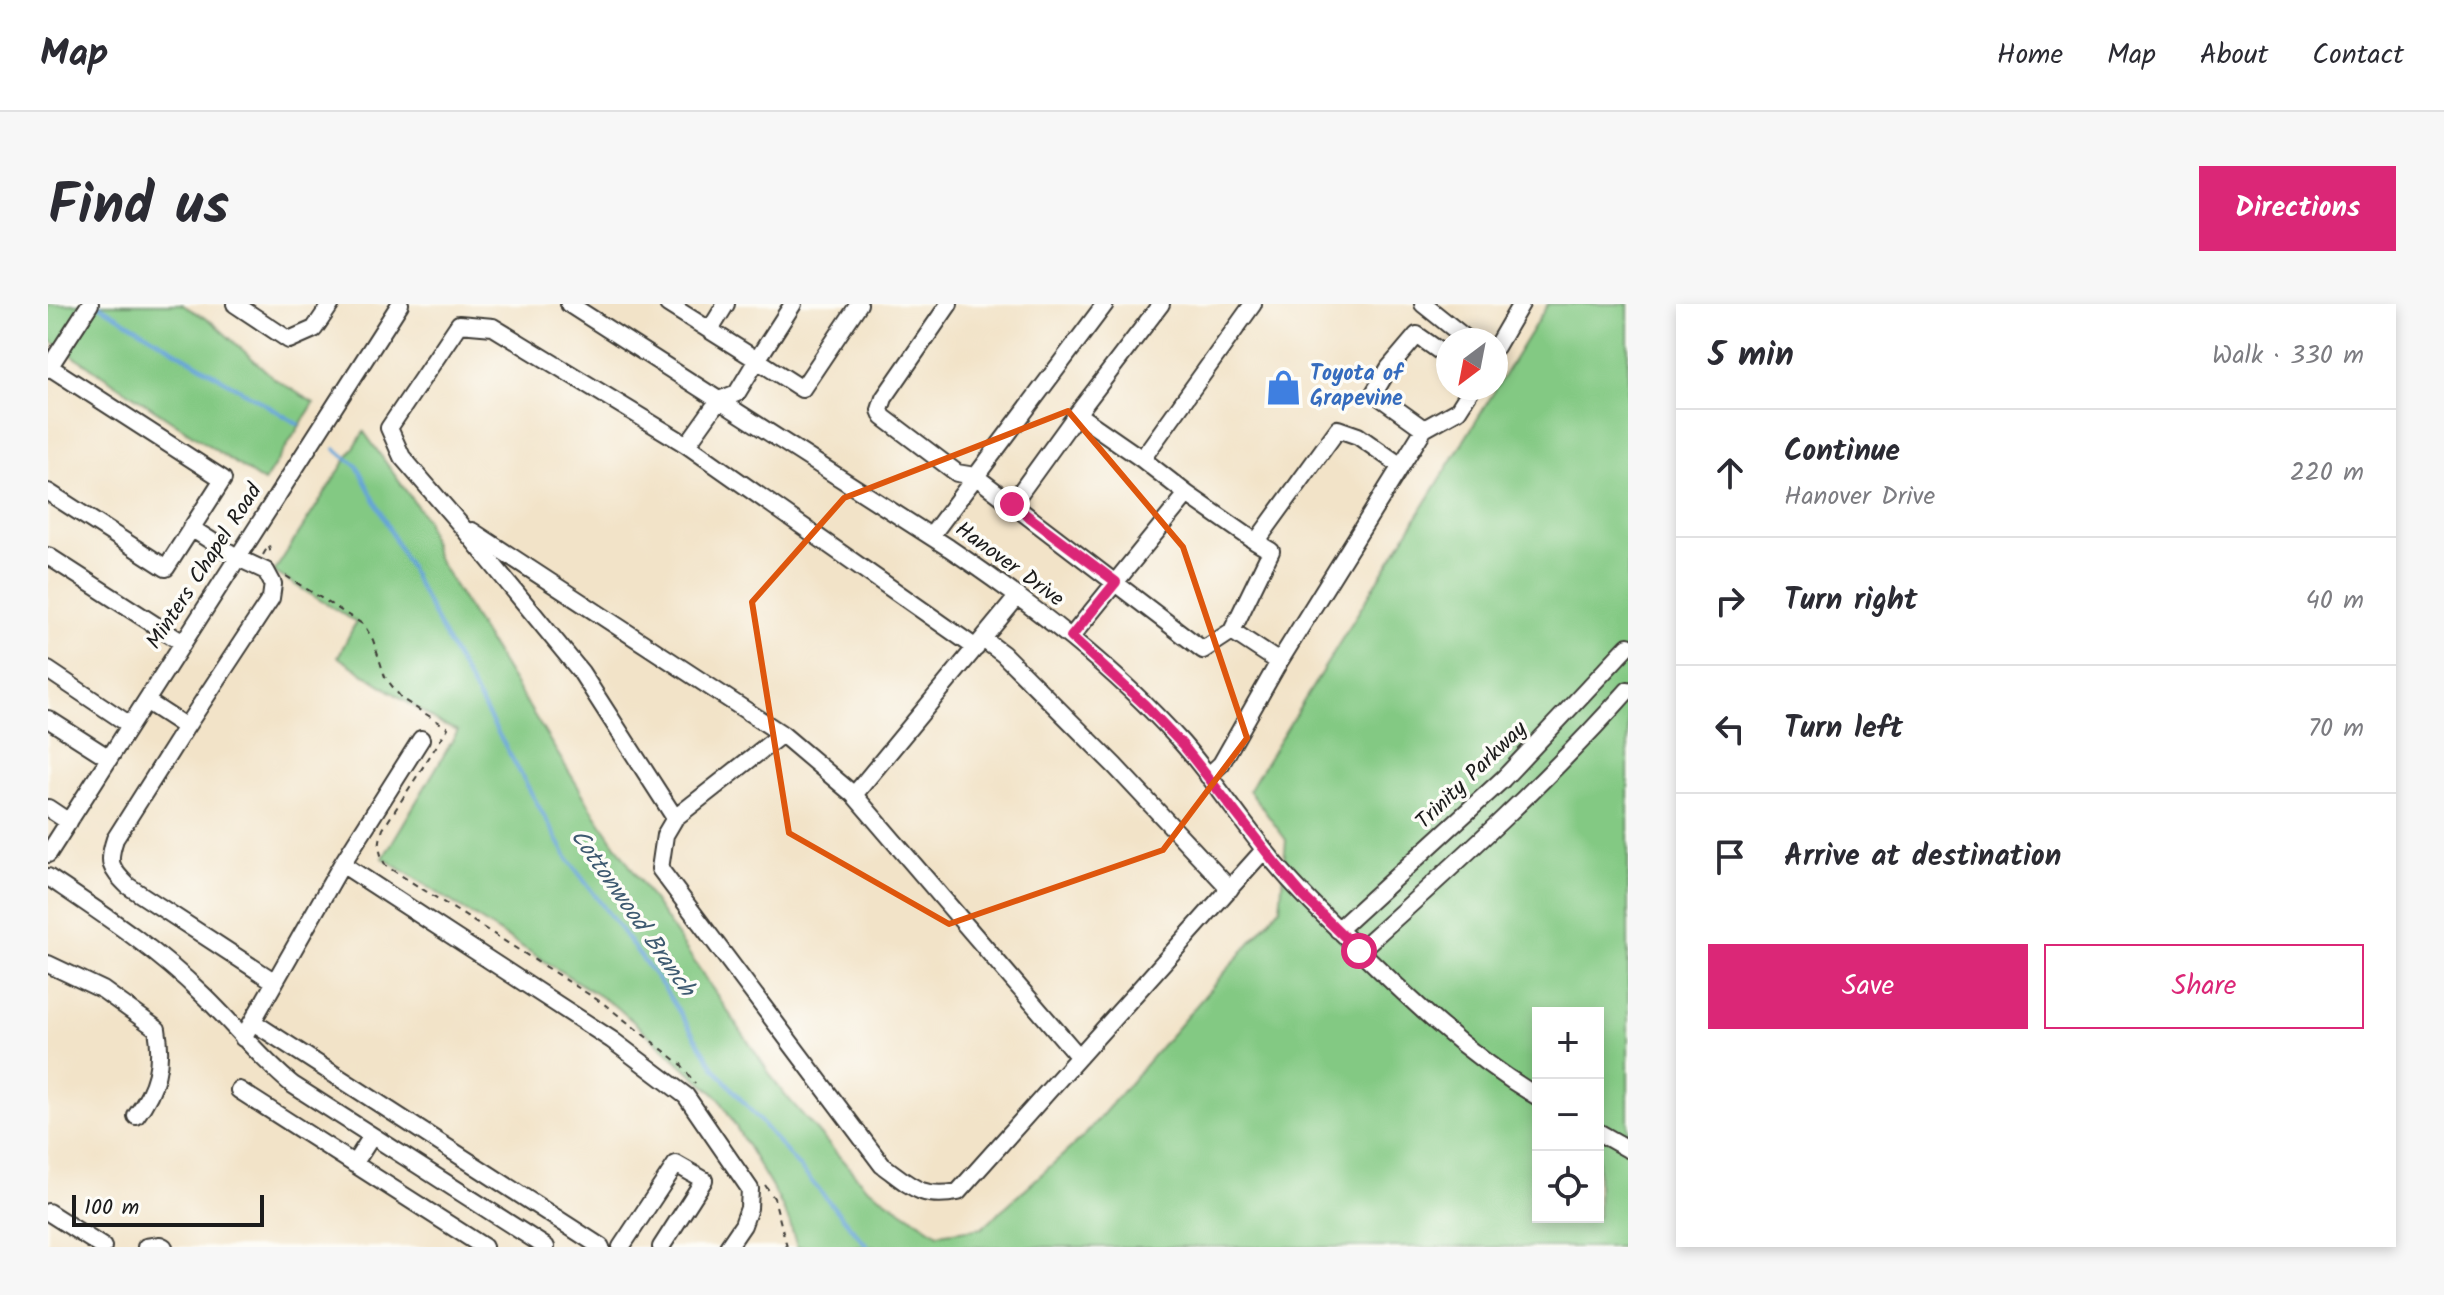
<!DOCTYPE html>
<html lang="en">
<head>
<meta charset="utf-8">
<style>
  :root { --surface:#fff; --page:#f7f7f7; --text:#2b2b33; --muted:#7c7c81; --line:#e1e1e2; --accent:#db2777 }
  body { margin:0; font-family:Kalam,sans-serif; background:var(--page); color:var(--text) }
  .controls { position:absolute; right:24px; bottom:24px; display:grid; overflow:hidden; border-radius:0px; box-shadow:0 4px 12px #0003 }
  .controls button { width:72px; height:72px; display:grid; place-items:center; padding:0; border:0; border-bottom:2px solid var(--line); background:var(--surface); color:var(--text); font:40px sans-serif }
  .compass { position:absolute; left:1388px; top:24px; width:72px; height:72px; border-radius:50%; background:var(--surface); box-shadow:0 4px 12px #0003; rotate:212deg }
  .scale { position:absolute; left:24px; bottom:20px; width:192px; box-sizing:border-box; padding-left:8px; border:4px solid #1c1c1c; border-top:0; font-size:22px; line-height:28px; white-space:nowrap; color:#1c1c1c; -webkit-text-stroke:6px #fdfcf7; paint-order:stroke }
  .stop { position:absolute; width:24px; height:24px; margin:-18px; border:6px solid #db2777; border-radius:50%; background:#fff }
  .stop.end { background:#db2777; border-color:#fff; box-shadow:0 2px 8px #0008 }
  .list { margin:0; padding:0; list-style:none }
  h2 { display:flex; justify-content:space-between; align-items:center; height:104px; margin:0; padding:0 32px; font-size:34px }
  h2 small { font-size:26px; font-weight:400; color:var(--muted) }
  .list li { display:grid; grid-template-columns:52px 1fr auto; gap:24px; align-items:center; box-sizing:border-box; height:128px; padding:0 32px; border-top:2px solid var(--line) }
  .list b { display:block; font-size:30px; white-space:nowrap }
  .list p { margin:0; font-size:26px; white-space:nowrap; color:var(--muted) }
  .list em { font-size:26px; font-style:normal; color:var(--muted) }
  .actions { display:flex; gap:16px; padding:24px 32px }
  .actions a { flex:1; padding:18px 0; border:2px solid var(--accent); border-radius:0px; text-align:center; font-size:28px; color:var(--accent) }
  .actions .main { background:var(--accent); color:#fff }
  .icon { flex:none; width:44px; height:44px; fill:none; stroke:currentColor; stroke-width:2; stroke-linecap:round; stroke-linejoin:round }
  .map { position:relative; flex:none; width:1580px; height:943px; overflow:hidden; border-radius:0px }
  header { display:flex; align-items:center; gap:48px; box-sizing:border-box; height:112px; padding:0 40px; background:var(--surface); border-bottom:2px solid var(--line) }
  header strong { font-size:38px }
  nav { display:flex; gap:44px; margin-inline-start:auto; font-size:28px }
  .intro { display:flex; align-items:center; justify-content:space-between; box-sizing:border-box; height:192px; padding:0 48px }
  h1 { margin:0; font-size:56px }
  .button { padding:20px 36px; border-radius:0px; background:var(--accent); color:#fff; font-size:28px; font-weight:700 }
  main { display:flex; gap:48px; padding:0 48px }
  aside { flex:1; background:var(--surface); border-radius:0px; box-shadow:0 4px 12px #0003 }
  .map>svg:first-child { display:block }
  .green { fill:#83c983; stroke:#507250; stroke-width:2; fill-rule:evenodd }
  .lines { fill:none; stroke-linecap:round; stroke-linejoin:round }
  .stream { stroke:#65a4d7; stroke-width:4 }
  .minor-casing { stroke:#3c3a36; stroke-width:20 }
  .path { stroke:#3c3a36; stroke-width:2; stroke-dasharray:6 6; stroke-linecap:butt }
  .minor { stroke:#fff; stroke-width:16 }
  .route { stroke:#db2777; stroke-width:10 }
  .marked { fill:none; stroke:#de560d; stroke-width:6; stroke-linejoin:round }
  .labels { text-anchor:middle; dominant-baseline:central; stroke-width:7; stroke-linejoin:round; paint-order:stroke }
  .shop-label { font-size:22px; font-weight:bold; fill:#366cbe; stroke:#fdfcf7; text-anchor:start }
  .street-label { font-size:22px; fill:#1c1c1c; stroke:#fdfcf7 }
  .water-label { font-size:24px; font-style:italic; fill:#3d5970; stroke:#fdfcf7 }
</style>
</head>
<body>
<header>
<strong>Map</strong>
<nav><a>Home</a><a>Map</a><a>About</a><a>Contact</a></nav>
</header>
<div class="intro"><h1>Find us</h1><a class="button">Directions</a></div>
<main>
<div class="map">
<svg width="1580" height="943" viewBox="0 0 1580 943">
  <rect width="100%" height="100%" fill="#fdfcf7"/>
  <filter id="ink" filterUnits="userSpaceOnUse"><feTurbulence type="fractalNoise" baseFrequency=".0125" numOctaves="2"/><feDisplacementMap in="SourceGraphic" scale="16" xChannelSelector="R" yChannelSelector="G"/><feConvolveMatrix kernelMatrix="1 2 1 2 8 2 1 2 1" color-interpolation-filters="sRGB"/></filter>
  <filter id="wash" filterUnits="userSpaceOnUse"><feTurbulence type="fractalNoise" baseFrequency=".006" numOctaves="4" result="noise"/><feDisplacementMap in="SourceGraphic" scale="32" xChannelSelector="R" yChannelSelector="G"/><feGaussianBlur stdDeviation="1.8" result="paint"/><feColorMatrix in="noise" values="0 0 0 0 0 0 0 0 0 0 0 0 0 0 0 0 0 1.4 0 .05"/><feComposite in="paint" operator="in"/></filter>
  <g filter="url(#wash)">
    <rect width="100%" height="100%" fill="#f2e3c8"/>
    <!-- green -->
    <path class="green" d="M0,0h133l31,18 63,57 39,24 -50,79 -216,-143z
      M1500,0h80v943h-831l-8,-26 -11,-23 -59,-100 -101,-90 -235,-150 75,-127 -17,-7 -103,-67 18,-35 -82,-50 90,-140 62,87 10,37 159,258 185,275 85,97 73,48 44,-6 103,-93 195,-227 6,-68 -37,-50zM1490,709h60v204h-60z"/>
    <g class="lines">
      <!-- stream -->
      <path class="stream" d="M49,0l201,120
        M287,145l22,17 91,177 120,216 96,129 52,82 152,177"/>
    </g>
  </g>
  <g filter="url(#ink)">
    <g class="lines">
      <defs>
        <path id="minor" d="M187,0l54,36 25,-11 17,-25
          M521,0l380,244c84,57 165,119 233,195 33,38 61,81 93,120 20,24 41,45 63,66 64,63 122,121 200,168
          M620,0l89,56 36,-56
          M811,0l-57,85 -45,-29 -20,33 -18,7 -32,45 -194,-118 -34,-3 -70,104 13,29 57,66 122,149 94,146 -10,17 -5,34 222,296c29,21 38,34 76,27l306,-342
          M901,0l-65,94 -4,12 3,7 74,56 18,3 228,174 29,-19 39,-80 -15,-9
          M1375,0l45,36
          M662,26l16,-26
          M1448,43l25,-43
          M0,62l175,113 -57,89 -118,-76
          M0,65l42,-65
          M1376,125l-50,-36 15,-25 28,-33 31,22
          M639,141l289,203
          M1094,155l-65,-45 84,-110
          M1139,190l69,48 82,-113 20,7 43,30
          M964,200l65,-90
          M424,227l310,203
          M883,232l174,-232
          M0,252l135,87
          M1184,327l47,31
          M1023,333l116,-143 -45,-35 111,-155
          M935,335l20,15 112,112 115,123
          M0,366l82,55
          M98,397l40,26 -71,112c-8,24 -5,29 13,47l147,96
          M0,415l61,39
          M138,423l85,-129 2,-14 -7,-13 -28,-13 -47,-30
          M1160,472l13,-12 58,-102 145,-233 34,-19 14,-22
          M806,491l225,262
          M0,504l21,14
          M627,514l107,-84 72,61 164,-199
          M0,550l352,-550
          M294,560l79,-125
          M0,573c53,36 107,71 153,116 32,30 58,65 92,92l253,162
          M1290,626l165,-151 125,-133
          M1311,647c93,-84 186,-167 269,-261
          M0,660l55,26 54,39c6,34 0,59 -21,87
          M205,718l348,225
          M195,734l99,-174 270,176 74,56 64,93 -1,19 -6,17 -15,22
          M191,786l245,157
          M1550,828l30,17
          M306,860l18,-28
          M0,908l55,35
          M98,943l14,-2 4,2
          M573,943l55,-83 28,16 -43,67"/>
      </defs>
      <!-- minor casing -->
      <use href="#minor" class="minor-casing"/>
      <!-- path -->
      <path class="path" d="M215,251l6,-10 2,11
        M238,272l78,49 9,15 12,37 17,22 46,29 -65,101c-5,15 -5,23 3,37l218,138 77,60 14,20
        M717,881l9,13 13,49"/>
      <!-- minor -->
      <use href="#minor" class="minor"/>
    </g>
  </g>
  <g class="lines" filter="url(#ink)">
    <!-- route -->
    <path class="route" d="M964,200l104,78 -45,55 74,68 37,39 93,119 29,34 55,54"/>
  </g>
  <!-- marked area -->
  <path class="marked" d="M1020,107l115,136 64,191 -84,112 -214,74 -160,-91 -37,-231 92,-104z"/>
  <!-- icons -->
  <defs>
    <symbol id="shop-bare" viewBox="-9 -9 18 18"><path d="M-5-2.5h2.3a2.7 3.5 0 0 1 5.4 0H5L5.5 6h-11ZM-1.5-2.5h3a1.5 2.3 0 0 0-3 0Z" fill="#3f7fe0" stroke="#fdfcf7" stroke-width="2.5" paint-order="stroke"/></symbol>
  </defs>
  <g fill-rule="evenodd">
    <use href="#shop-bare" x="1210" y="58" width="51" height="51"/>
  </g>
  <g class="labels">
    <!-- shop labels -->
    <g class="shop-label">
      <text x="1262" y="70">Toyota of<tspan x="1262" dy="25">Grapevine</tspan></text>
    </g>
    <!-- street labels -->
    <g class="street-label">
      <text transform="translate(961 261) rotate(36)">Hanover Drive</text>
      <text transform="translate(157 263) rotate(-57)">Minters Chapel Road</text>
      <text transform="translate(1424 472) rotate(-44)">Trinity Parkway</text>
    </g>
    <!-- water labels -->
    <g class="water-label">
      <text transform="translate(584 609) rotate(55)">Cottonwood Branch</text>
    </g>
  </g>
</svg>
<div class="controls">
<button>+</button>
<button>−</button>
<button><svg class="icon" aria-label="locate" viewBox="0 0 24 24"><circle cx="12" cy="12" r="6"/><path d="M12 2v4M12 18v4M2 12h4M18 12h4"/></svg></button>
</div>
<svg class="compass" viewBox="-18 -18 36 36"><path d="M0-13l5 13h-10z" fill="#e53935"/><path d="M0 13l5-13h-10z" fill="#7c7c81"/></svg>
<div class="scale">100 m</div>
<div class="stop" style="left:1311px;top:647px"></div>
<div class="stop end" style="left:964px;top:200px"></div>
</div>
<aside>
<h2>5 min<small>Walk · 330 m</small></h2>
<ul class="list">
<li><svg class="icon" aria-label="ahead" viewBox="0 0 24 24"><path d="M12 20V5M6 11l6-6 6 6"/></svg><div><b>Continue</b><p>Hanover Drive</p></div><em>220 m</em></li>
<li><svg class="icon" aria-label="right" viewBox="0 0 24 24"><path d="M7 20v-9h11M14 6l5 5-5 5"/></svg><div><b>Turn right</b></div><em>40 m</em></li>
<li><svg class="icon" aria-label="left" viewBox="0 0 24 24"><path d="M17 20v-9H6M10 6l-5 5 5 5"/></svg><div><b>Turn left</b></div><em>70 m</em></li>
<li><svg class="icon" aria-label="arrive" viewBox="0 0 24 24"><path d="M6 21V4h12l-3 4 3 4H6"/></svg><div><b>Arrive at destination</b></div></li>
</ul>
<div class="actions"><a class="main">Save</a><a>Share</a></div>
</aside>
</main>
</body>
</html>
